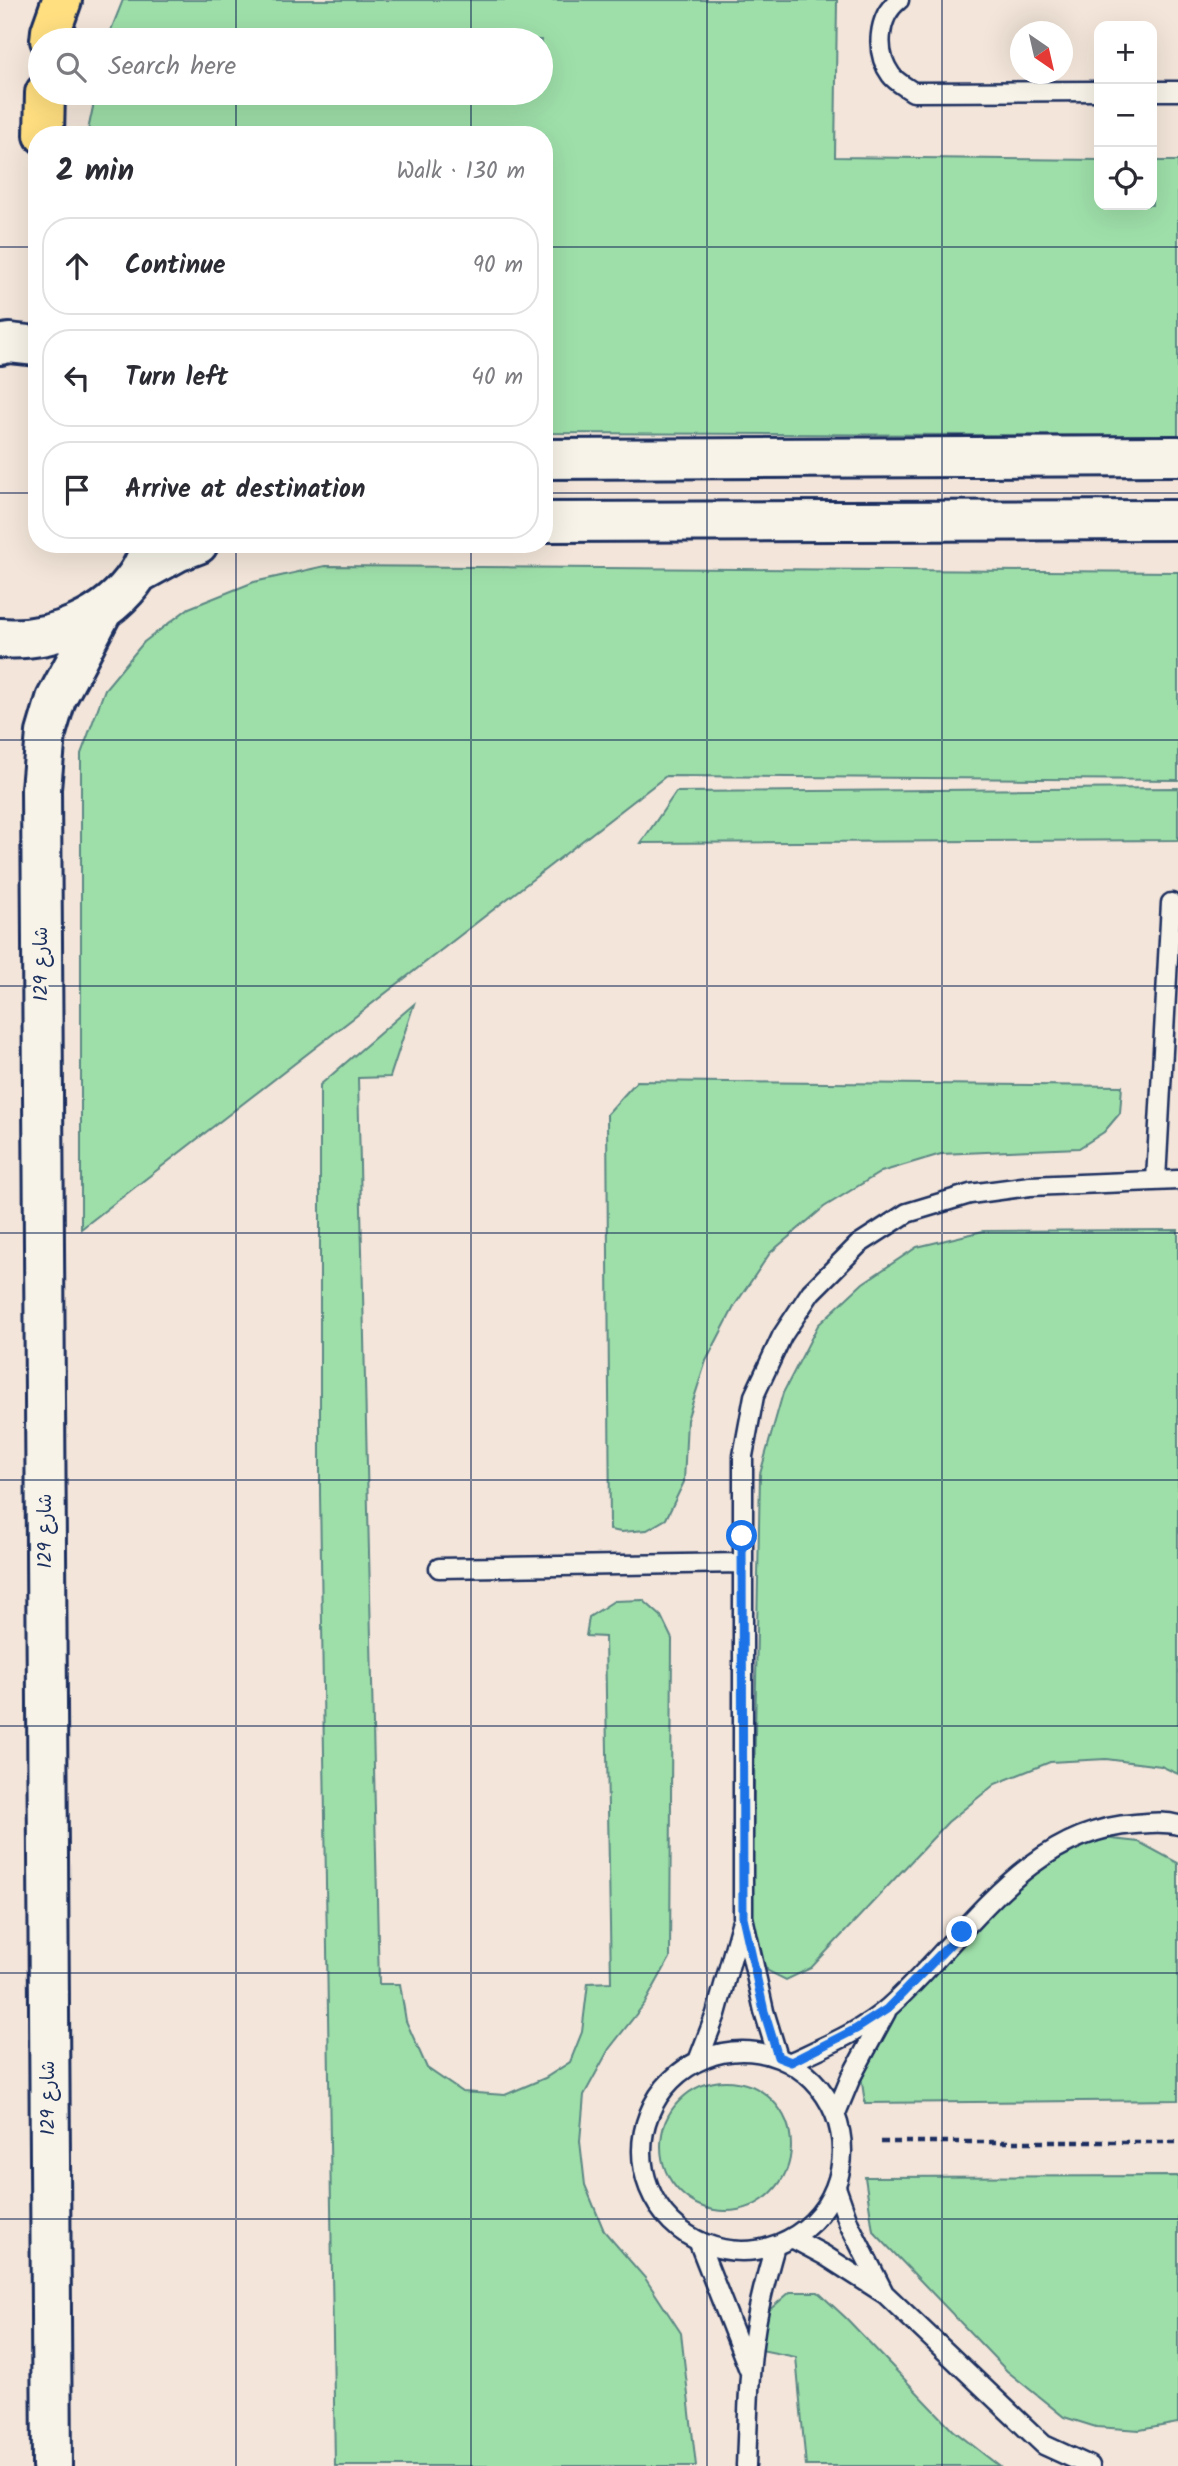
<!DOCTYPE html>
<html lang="en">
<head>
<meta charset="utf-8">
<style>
  :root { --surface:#fff; --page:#f2f2f3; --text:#2b2b33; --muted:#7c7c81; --line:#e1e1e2 }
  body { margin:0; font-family:Kalam,"Playpen Sans Arabic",sans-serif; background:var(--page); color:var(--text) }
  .controls { position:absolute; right:21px; top:21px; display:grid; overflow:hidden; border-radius:14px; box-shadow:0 7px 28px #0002 }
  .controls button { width:63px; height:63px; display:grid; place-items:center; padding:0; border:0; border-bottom:2px solid var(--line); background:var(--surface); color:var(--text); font:35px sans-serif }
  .compass { position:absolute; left:1010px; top:21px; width:63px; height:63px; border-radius:50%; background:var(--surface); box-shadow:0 7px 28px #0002; rotate:146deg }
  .stop { position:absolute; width:21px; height:21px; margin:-16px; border:5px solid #1a73e8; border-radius:50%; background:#fff }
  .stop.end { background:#1a73e8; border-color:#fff; box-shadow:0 2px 7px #0008 }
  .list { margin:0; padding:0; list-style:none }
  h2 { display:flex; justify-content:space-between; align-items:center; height:91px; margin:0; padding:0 28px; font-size:30px }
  h2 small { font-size:23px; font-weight:400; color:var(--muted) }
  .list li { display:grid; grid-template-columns:46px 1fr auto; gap:21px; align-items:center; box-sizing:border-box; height:98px; margin:0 14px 14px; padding:0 14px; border:2px solid var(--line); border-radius:28px }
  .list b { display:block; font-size:26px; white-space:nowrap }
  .list em { font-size:23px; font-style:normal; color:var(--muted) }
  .icon { flex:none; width:38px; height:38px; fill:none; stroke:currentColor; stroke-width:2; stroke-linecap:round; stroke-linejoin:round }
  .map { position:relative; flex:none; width:1178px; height:2466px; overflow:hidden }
  .search { position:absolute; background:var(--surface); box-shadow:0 7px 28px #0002; left:28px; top:28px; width:525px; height:77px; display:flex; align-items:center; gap:18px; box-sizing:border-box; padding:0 24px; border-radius:38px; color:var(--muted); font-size:26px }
  .panel { position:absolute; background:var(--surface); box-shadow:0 7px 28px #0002; left:28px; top:126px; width:525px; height:427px; border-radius:28px }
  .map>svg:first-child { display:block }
  .green { fill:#9edfa9; stroke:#5c8784; stroke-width:2 }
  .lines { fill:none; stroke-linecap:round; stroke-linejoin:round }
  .service-casing { stroke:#1b2f5e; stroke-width:23 }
  .tertiary-casing { stroke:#1b2f5e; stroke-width:44 }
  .motorway-casing { stroke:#1b2f5e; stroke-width:44 }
  .path { stroke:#1b2f5e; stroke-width:4.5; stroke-dasharray:7 5; stroke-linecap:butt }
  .service { stroke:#f7f3e8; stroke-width:18 }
  .tertiary { stroke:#f7f3e8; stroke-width:38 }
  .motorway { stroke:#ffdf80; stroke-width:38 }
  .route { stroke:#1a73e8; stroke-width:9 }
  .grid { fill:none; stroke:#1b2f5e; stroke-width:2; stroke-opacity:0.55 }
  .labels { text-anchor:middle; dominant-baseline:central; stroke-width:6; stroke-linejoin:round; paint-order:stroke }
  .street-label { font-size:19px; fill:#1b2f5e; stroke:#f7f3e8 }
</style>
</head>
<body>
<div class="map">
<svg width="1178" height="2466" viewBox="0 0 1178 2466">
  <rect width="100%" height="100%" fill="#f3e5d9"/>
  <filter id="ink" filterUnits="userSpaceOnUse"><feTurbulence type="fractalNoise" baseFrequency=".0143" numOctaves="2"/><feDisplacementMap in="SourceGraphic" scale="14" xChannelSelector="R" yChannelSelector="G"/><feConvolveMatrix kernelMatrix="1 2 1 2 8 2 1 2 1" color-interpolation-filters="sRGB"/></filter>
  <g filter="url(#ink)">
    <!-- green -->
    <path class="green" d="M123,0h714l-2,157 264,3v45h53v-44h26v275l-634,-3v-298h-457l9,-42h445v-53h-434z
      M325,566l853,6v208l-512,-4 -585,453v-475l24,-65 39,-47 45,-34 65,-26z
      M1178,788v52l-537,3 35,-51z
      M414,1004l-24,73 -32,1 21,906h21l6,37 21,47 35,24 43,3 40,-17 25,-16 12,-30 6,-49 23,-1 -6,-345 -19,-1 3,-19 25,-16 29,-1 18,16 11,23 -2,319 -25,45 -36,46 -25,46 -4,46 5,44 19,46 41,47 36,55 15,133h-361l-15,-972v-409z
      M637,1081l485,5 -2,27 -16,19 -25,16 -138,6 -60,18 -57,35 -54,46 -35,52 -29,56 -19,59 -3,62 -18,37 -19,11 -26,2 -11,-2 -3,-416z
      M1178,1230v544l-17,-8 -55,-7 -56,3 -55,22 -47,38 -137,146 -25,12 -18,-9 -17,-28 9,-469 23,-81 35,-68 45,-42 54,-36 66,-16z
      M1103,1838l36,4 39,21v237l-313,3 -7,-48 177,-202z
      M661 2146a65 65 0 1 1 130 0a65 65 0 1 1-130 0Z
      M1178,2176v247l-38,7 -44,-3 -32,-10 -57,-46 -134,-140 -8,-54z
      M790,2292h28l28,26 107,112 46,36h-193l-10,-109 -35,-7 7,-39z"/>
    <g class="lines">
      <defs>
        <path id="service" d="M899,0c-22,17 -24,53 -8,75 5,7 15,12 22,17l186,-1
          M1152,91h26
          M1156,1180l15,-277
          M439,1568l303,-5
          M642 2151a100 100 0 1 1 200 0a100 100 0 1 1-200 0Z
          M778,2057l-14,-46 -21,-94v-461l11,-60 28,-60 29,-44 48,-48 48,-31 63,-19 60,-8 148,-6
          M698,2061l18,-47 25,-90
          M791,2062c32,-15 70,-30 98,-55 75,-67 135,-176 246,-183 15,-1 29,-3 43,1
          M836,2113l15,-36 35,-65
          M836,2187l13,37 34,67
          M792,2238l32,17 61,39 159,151 46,21
          M699,2243l50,127
          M746,2466c2,-45 2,-91 9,-135 4,-29 12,-57 20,-85"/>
        <path id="tertiary" d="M0,345l9,-2 28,3
          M544,459l634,-3
          M544,522l634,-2
          M139,573l38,-21 21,-8
          M0,638c53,4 108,-19 138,-64 6,-9 10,-20 14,-30
          M52,2466l-11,-1677 5,-56 10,-34 47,-89"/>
        <path id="motorway" d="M50,40l1,-9 11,-31
          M44,135l1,-42"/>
      </defs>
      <!-- service casing -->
      <use href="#service" class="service-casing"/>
      <!-- tertiary casing -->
      <use href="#tertiary" class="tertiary-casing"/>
      <!-- motorway casing -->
      <use href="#motorway" class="motorway-casing"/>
      <!-- path -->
      <path class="path" d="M881,2142h297"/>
      <!-- service -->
      <use href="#service" class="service"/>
      <!-- tertiary -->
      <use href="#tertiary" class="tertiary"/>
      <!-- motorway -->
      <use href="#motorway" class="motorway"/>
    </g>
  </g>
  <g class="lines" filter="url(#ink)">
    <!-- route -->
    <path class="route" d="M742,1536l1,381 21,94 14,46 13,5 65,-33 31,-20 75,-77"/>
  </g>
  <!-- grid -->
  <path class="grid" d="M236,0v40M471,0v40M707,0v2466M942,0v2466M236,93v42M471,93v42M0,247h37M544,247h634M0,493h37M544,493h634M236,544v1922M471,544v1922M0,740h1178M0,986h1178M0,1233h1178M0,1480h1178M0,1726h1178M0,1973h1178M0,2219h1178"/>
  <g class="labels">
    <!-- street labels -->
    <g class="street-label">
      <text transform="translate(42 964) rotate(-90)">شارع 129</text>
      <text transform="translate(46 1531) rotate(-90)">شارع 129</text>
      <text transform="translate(49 2098) rotate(-90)">شارع 129</text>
    </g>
  </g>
</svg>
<div class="controls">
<button>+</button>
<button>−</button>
<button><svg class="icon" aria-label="locate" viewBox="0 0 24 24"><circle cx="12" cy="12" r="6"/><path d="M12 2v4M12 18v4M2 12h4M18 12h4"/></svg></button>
</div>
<svg class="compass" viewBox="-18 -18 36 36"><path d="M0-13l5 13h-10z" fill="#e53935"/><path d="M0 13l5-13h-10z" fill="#7c7c81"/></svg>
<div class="stop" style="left:742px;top:1536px"></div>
<div class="stop end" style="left:962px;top:1932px"></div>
<div class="search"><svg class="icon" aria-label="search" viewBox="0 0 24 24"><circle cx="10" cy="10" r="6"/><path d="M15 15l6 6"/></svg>Search here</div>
<section class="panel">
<h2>2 min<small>Walk · 130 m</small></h2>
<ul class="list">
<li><svg class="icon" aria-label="ahead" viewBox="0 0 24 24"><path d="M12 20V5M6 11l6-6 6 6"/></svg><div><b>Continue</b></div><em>90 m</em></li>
<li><svg class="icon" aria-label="left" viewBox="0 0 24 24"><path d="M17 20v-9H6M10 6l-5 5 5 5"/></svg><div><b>Turn left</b></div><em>40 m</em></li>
<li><svg class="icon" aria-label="arrive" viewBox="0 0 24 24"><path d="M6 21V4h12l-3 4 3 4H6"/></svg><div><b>Arrive at destination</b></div></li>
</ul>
</section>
</div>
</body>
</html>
